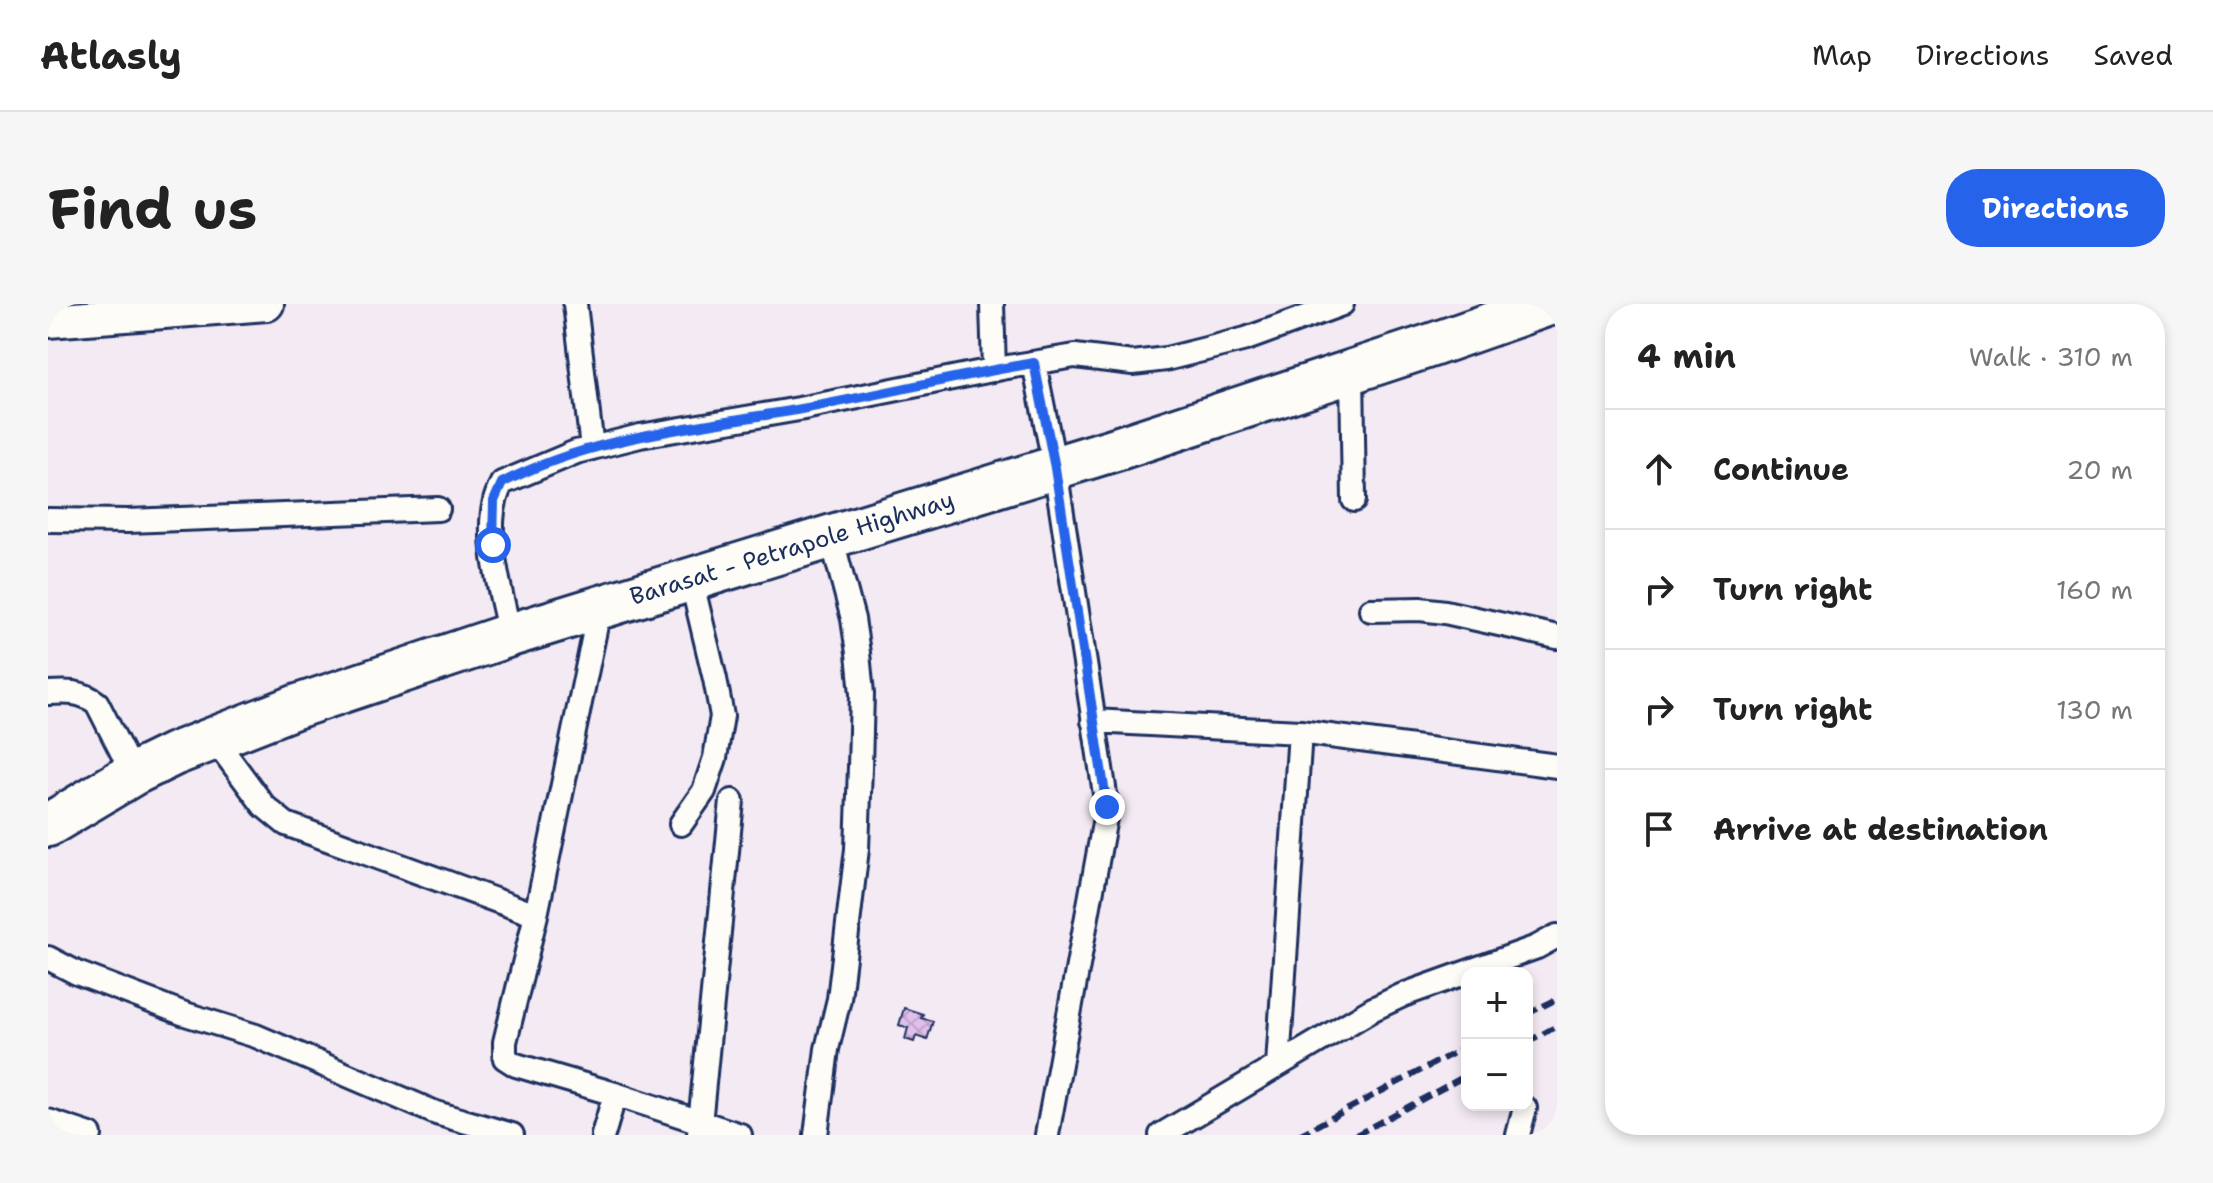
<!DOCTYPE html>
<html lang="en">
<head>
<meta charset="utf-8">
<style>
  :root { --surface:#fff; --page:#f6f6f6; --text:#222; --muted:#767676; --line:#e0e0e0; --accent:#2563eb }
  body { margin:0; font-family:"Shantell Sans",sans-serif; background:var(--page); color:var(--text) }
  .controls { position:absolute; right:24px; bottom:24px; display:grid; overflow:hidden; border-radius:16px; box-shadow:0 4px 12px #0003 }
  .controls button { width:72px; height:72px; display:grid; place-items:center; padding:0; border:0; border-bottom:2px solid var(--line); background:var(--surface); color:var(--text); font:40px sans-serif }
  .stop { position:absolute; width:24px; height:24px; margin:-18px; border:6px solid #2563eb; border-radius:50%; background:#fff }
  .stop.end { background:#2563eb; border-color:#fff; box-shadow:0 2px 8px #0008 }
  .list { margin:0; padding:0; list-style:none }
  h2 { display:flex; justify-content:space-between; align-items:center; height:104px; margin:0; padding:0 32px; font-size:34px }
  h2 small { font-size:26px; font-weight:400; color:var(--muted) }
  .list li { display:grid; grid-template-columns:52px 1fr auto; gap:24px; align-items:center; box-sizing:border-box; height:120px; padding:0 32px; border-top:2px solid var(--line) }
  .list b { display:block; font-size:30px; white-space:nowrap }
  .list em { font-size:26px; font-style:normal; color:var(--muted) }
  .icon { flex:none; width:44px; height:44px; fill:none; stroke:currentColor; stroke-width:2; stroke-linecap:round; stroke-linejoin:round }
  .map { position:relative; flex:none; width:1509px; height:831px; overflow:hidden; border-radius:32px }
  header { display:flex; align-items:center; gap:48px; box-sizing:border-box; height:112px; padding:0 40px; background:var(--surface); border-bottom:2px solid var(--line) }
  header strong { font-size:38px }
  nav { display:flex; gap:44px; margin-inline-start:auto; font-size:28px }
  .intro { display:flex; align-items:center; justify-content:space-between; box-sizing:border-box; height:192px; padding:0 48px }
  h1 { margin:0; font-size:56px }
  .button { padding:20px 36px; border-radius:32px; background:var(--accent); color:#fff; font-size:28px; font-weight:700 }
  main { display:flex; gap:48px; padding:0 48px }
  aside { flex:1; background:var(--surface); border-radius:32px; box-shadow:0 4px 12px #0003 }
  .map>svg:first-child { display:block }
  .building { fill:url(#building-cross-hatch); stroke:#1b2f5e; stroke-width:2 }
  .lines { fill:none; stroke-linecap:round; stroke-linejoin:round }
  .street-casing { stroke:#1b2f5e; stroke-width:28 }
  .secondary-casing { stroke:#1b2f5e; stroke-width:38 }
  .highway-casing { stroke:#1b2f5e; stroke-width:48 }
  .street { stroke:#fdfcf7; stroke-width:22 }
  .secondary { stroke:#fdfcf7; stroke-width:32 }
  .highway { stroke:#fdfcf7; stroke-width:42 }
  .rail { stroke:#1b2f5e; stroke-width:6; stroke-dasharray:12 6; stroke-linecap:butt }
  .route { stroke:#2563eb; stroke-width:10 }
  .labels { text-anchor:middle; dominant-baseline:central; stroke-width:6; stroke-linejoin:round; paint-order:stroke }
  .street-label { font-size:24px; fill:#1b2f5e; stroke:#fdfcf7 }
</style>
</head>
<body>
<header>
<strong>Atlasly</strong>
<nav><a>Map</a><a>Directions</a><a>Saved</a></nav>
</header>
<div class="intro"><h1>Find us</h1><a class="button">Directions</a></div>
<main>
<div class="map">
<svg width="1509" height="831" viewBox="0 0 1509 831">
  <defs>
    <pattern id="building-cross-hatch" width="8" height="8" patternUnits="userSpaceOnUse" patternTransform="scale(2)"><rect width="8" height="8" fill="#e0bfeb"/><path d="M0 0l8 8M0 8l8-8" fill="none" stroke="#c0a4cc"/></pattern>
  </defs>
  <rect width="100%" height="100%" fill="#f4eaf3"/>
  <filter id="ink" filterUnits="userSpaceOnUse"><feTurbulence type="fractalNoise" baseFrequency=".0125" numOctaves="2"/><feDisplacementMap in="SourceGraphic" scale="16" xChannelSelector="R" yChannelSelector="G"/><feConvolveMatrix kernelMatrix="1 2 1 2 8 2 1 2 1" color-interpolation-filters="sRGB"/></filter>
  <g filter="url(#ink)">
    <!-- building -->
    <path class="building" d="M856,704l19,6 -2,4 12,3 -6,19 -11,-4 -2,6 -9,-3 3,-11 -9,-3z"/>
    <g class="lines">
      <defs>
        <path id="street" d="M527,0l17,144
          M944,0l2,66
          M986,59l21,105 52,339 -60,328
          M1304,68l2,128
          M0,216l80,1 310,-12
          M552,302l-64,309 -31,127v16l11,7 99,29 125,41
          M1323,306l49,-1 25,3 112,25
          M462,331c-9,-45 -31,-111 -8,-152l74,-31 64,-16 159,-27 203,-41 73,-12 58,7 33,-4 80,-20 96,-35
          M0,389c19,-1 33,-2 49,10l36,71
          M1045,417l207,11 257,34
          M165,433l51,69 22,18 250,91
          M633,520l23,-33 11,-33 7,-42 -7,-37 -24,-100
          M0,654l29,15 105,40 74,23 180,77 76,22
          M1230,761l22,-333
          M0,817l42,14
          M651,830l33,-333
          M555,831l12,-41
          M768,831l11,-86 12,-50 18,-150 3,-82 2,-73 -4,-41 -5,-34 -22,-83
          M1113,831l212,-126 30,-14 134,-48 20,-11
          M1470,831l7,-27"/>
        <path id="secondary" d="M0,17l219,-17"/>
        <path id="highway" d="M0,521l85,-51 41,-20 121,-47 215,-72 606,-186 316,-104 117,-41"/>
      </defs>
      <!-- street casing -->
      <use href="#street" class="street-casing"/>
      <!-- secondary casing -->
      <use href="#secondary" class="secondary-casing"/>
      <!-- highway casing -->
      <use href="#highway" class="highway-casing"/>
      <!-- street -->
      <use href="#street" class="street"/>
      <!-- secondary -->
      <use href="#secondary" class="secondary"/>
      <!-- highway -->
      <use href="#highway" class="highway"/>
      <!-- rail -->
      <path class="rail" d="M1479,710l30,-15
        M1479,738l30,-16
        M1251,831l168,-89
        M1308,831l111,-60"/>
    </g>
  </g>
  <g class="lines" filter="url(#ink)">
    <!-- route -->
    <path class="route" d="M445,241l1,-44 8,-18c91,-47 195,-56 294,-73 80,-14 158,-34 238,-47l21,105 52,339"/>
  </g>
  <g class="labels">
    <!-- street labels -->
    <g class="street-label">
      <text transform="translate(744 244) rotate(-17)">Barasat - Petrapole Highway</text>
    </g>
  </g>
</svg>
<div class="controls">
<button>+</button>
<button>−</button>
</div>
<div class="stop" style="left:445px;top:241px"></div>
<div class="stop end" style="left:1059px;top:503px"></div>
</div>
<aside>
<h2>4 min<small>Walk · 310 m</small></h2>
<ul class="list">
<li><svg class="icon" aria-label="ahead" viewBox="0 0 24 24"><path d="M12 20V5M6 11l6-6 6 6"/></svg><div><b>Continue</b></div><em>20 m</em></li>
<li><svg class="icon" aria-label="right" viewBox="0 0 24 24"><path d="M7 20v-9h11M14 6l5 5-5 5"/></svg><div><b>Turn right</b></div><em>160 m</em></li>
<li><svg class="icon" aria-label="right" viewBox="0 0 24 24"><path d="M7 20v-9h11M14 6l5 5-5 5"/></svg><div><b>Turn right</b></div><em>130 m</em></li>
<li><svg class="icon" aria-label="arrive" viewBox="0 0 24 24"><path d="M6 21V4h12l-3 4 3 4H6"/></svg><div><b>Arrive at destination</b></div></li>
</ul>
</aside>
</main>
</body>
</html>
